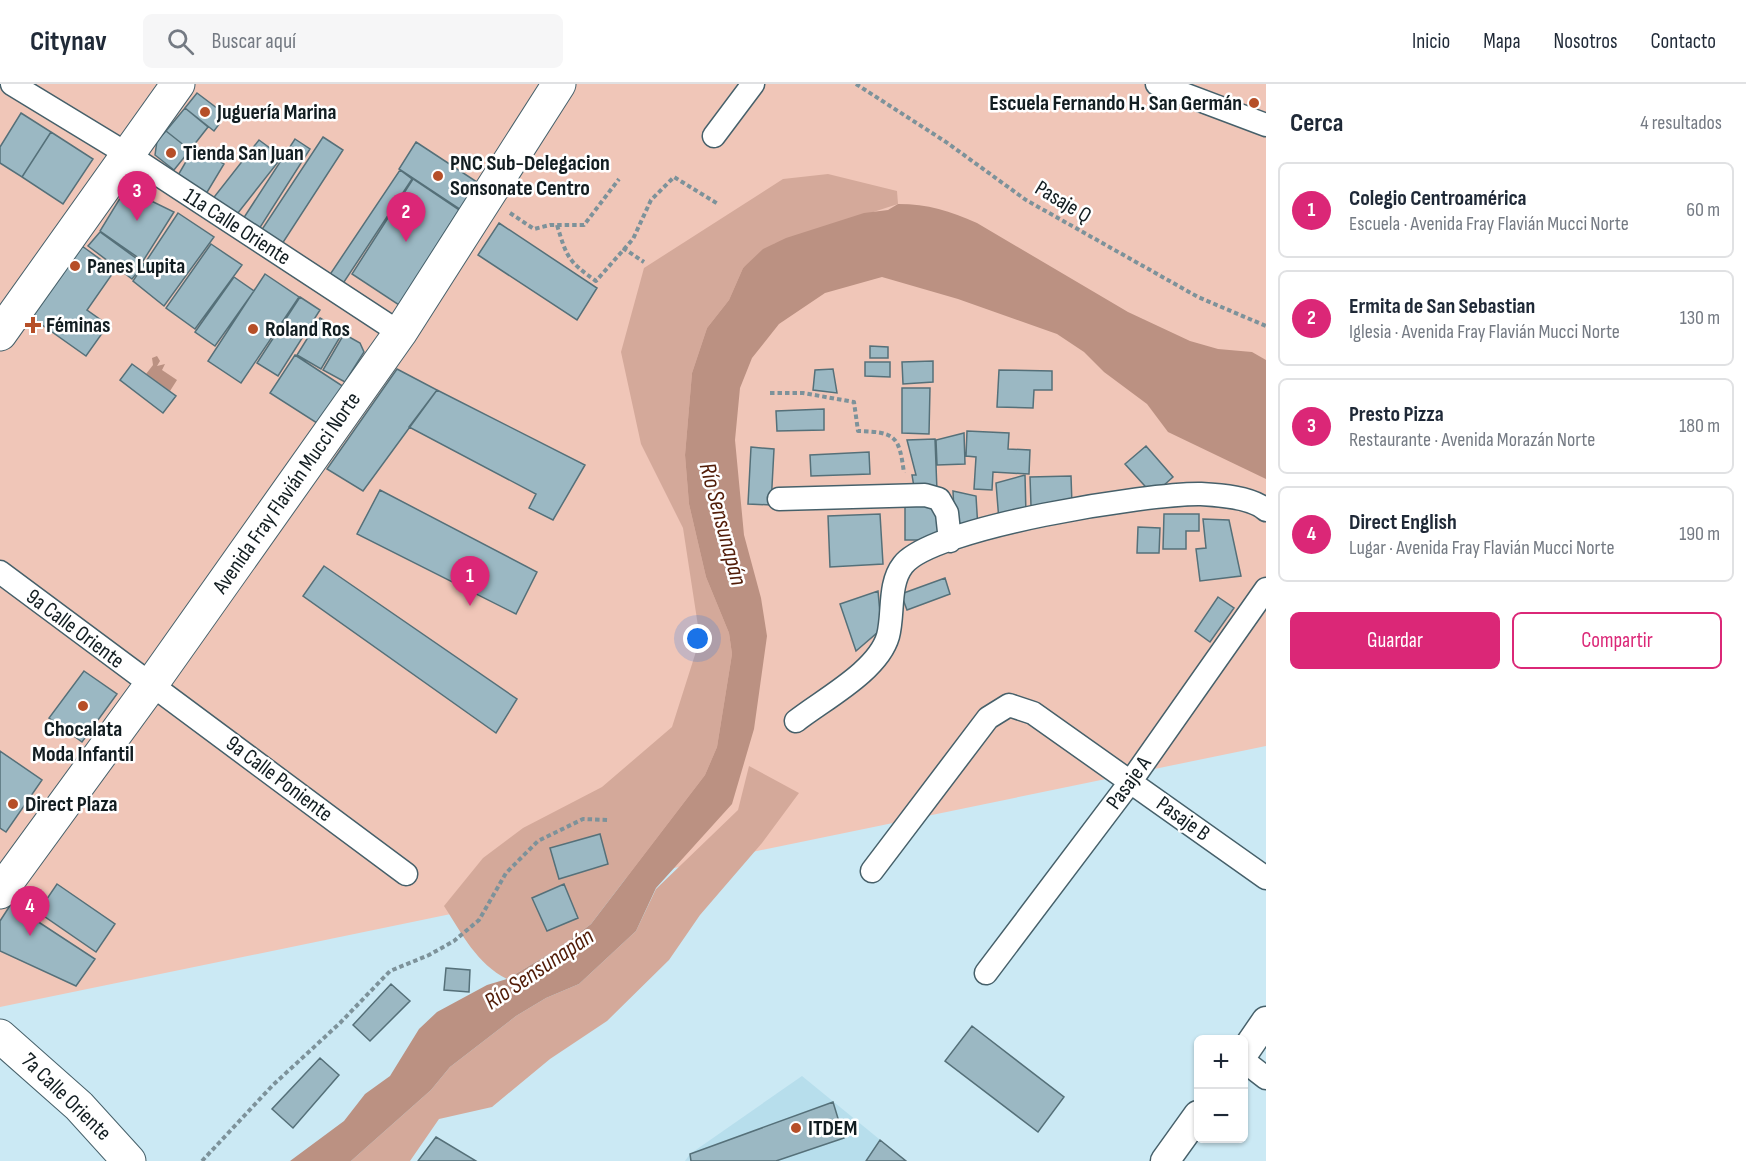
<!DOCTYPE html>
<html lang="es">
<head>
<meta charset="utf-8">
<style>
  :root { --surface:#fff; --page:#f6f6f7; --text:#1f2937; --muted:#747a83; --line:#e0e1e3; --accent:#db2777 }
  body { margin:0; font-family:"Sofia Sans Condensed",sans-serif; background:var(--page); color:var(--text) }
  .controls { position:absolute; right:18px; bottom:18px; display:grid; overflow:hidden; border-radius:9px; box-shadow:0 2px 4px #0004 }
  .controls button { width:54px; height:54px; display:grid; place-items:center; padding:0; border:0; border-bottom:2px solid var(--line); background:var(--surface); color:var(--text); font:30px sans-serif }
  .you { position:absolute; left:698px; top:555px; width:21px; height:21px; margin:-15px; border:4px solid #fff; border-radius:50%; background:#1a73e8; box-shadow:0 0 0 9px #1a73e833 }
  .badge { display:grid; place-items:center; width:39px; height:39px; border-radius:50%; background:var(--accent); color:#fff; font-size:20px; font-weight:700 }
  .pin { position:absolute; translate:-50% -50px; filter:drop-shadow(0 2px 3px #0008) }
  .pin::after { content:''; position:absolute; top:32px; width:21px; height:18px; background:inherit; clip-path:polygon(0 0,100% 0,50% 100%) }
  .list { margin:0; padding:0; list-style:none }
  h2 { display:flex; justify-content:space-between; align-items:center; height:78px; margin:0; padding:0 24px; font-size:26px }
  h2 small { font-size:20px; font-weight:400; color:var(--muted) }
  .list li { display:grid; grid-template-columns:39px 1fr auto; gap:18px; align-items:center; box-sizing:border-box; height:96px; margin:0 12px 12px; padding:0 12px; border:2px solid var(--line); border-radius:9px }
  .list b { display:block; font-size:22px; white-space:nowrap }
  .list p { margin:0; font-size:20px; white-space:nowrap; color:var(--muted) }
  .list em { font-size:20px; font-style:normal; color:var(--muted) }
  .actions { display:flex; gap:12px; padding:18px 24px }
  .actions a { flex:1; padding:14px 0; border:2px solid var(--accent); border-radius:9px; text-align:center; font-size:21px; color:var(--accent) }
  .actions .main { background:var(--accent); color:#fff }
  .icon { flex:none; width:33px; height:33px; fill:none; stroke:currentColor; stroke-width:2; stroke-linecap:round; stroke-linejoin:round }
  .map { position:relative; flex:none; width:1266px; height:1077px; overflow:hidden }
  header { display:flex; align-items:center; gap:36px; box-sizing:border-box; height:84px; padding:0 30px; background:var(--surface); border-bottom:2px solid var(--line) }
  header strong { font-size:28px }
  nav { display:flex; gap:33px; margin-inline-start:auto; font-size:21px }
  .search { width:420px; height:54px; background:var(--page); display:flex; align-items:center; gap:15px; box-sizing:border-box; padding:0 21px; border-radius:9px; color:var(--muted); font-size:22px }
  main { display:flex }
  aside { flex:1; background:var(--surface) }
  .map>svg:first-child { display:block }
  .built { fill:#b7deec }
  .green { fill:#f0c6b8 }
  .forest { fill:#d4a99a }
  .water { fill:#bb9182 }
  .building { fill:#9bb8c3; stroke:#557079; stroke-width:1.5 }
  .lines { fill:none; stroke-linecap:round; stroke-linejoin:round }
  .minor-casing { stroke:#46606a; stroke-width:25 }
  .tertiary-casing { stroke:#46606a; stroke-width:31 }
  .secondary-casing { stroke:#46606a; stroke-width:35 }
  .path { stroke:#7d929a; stroke-width:4; stroke-dasharray:4.5 3; stroke-linecap:butt }
  .minor { stroke:#fff; stroke-width:22 }
  .tertiary { stroke:#fff; stroke-width:28 }
  .secondary { stroke:#fff; stroke-width:33 }
  .poi-dot { fill:#b64f28; stroke:#fff; stroke-width:2 }
  .labels { text-anchor:middle; dominant-baseline:central; stroke-width:5; stroke-linejoin:round; paint-order:stroke }
  .poi-label { font-size:22px; font-weight:bold; fill:#121d21; stroke:#fff; text-anchor:start }
  .street-label { font-size:22px; fill:#121d21; stroke:#fff }
  .water-label { font-size:24px; font-style:italic; fill:#511c07; stroke:#fff }
</style>
</head>
<body>
<header>
<strong>Citynav</strong>
<div class="search"><svg class="icon" aria-label="search" viewBox="0 0 24 24"><circle cx="10" cy="10" r="6"/><path d="M15 15l6 6"/></svg>Buscar aquí</div>
<nav><a>Inicio</a><a>Mapa</a><a>Nosotros</a><a>Contacto</a></nav>
</header>
<main>
<div class="map">
<svg width="1266" height="1077" viewBox="0 0 1266 1077">
  <rect width="100%" height="100%" fill="#cbe9f4"/>
  <!-- built -->
  <path class="built" d="M802,992l104,85h-221l5,-7z"/>
  <!-- green -->
  <path class="green" d="M0,0h1266v662l-1266,261z"/>
  <!-- forest -->
  <path class="forest" d="M828,90l69,17 1,13 -124,40 -31,24 -14,32 -22,28 -15,45 -7,82 4,49 17,73 23,56 3,21 -15,93 -12,28 -114,149 -32,24 -52,31c-30,-15 -45,-45 -63,-73l39,-48 40,-30 79,-41 70,-60 28,-88 -17,-111 -42,-84 -20,-92 23,-84 139,-89z
    M749,682l50,27 -37,50 -62,72 -31,45 -62,61 -57,38 -58,48 -53,12 -29,42h-59l80,-71 19,-23 66,-51 30,-18 33,-14 57,-53 20,-42 82,-79z"/>
  <!-- water -->
  <path class="water" d="M898,120c30,0 52,7 79,19l151,89 62,29 28,8 34,3 14,8v119l-98,-47 -21,-28 -43,-32 -20,-20 -27,-18 -99,-35 -76,-22 -57,16 -46,31 -27,34 -12,30 -5,52 9,95 17,63 6,38 -13,93 -22,75 -76,84 -20,43 -57,53 -33,14 -30,18 -66,51 -19,23 -80,71h-61l54,-40 21,-27 25,-18 29,-47 18,-17 50,-27 20,-6 52,-31 32,-24 114,-149 12,-28 15,-93 -3,-21 -23,-56 -17,-73 -4,-49 7,-82 15,-45 22,-28 14,-32 20,-19 23,-11 78,-25 24,-3z
    M157,272l3,5 -3,5 8,-2 -3,6 15,10 -7,11 -24,-17 7,-9 -1,-7z"/>
  <!-- building -->
  <path class="building" d="M197,9l29,22 -12,16 -29,-23z
    M185,24l23,19 -18,23 -24,-19z
    M21,29l30,19 -29,45 -22,-14v-16z
    M166,47l24,19 -16,20 -19,-15 2,-14z
    M51,48l42,27 -30,45 -41,-27z
    M323,53l20,13 -61,94 -21,-13z
    M295,55l15,10 -51,80 -16,-10z
    M259,56l23,17 -48,61 -23,-17z
    M416,58l61,40 -16,28 -62,-41z
    M195,62l29,18 -18,30 -29,-17z
    M400,86l12,9 -70,106 -13,-9z
    M413,95l46,31 -60,95 -47,-31z
    M137,110l37,18 -31,49 -43,-30 22,-36z
    M178,129l36,24 -50,69 -31,-25z
    M499,139l98,65 -20,32 -99,-65z
    M100,148l44,32 -12,15 -44,-33z
    M211,160l31,21 -47,64 -29,-21z
    M82,162l33,24 -28,40 21,15 -22,31 -55,-39z
    M265,190l34,23 -58,86 -33,-22z
    M234,193l20,14 -39,55 -20,-14z
    M300,213l20,13 -42,66 -21,-13z
    M320,234l23,14 -22,37 -24,-14z
    M344,250l16,9 4,9 -19,30 -22,-12z
    M870,262l18,1v11h-18z
    M295,271l49,32 -24,38 -50,-32z
    M933,277v21l-30,2 -1,-22z
    M865,278h25v15l-25,-1z
    M132,280l44,32 -13,17 -43,-33z
    M397,285l40,21 -74,101 -36,-22z
    M833,285l4,24 -24,-3 2,-20z
    M999,286l53,1v19h-18l-1,18 -36,-1z
    M902,304h28l-1,46 -27,-1z
    M437,306l148,75 -32,55 -24,-12 7,-14 -127,-67z
    M824,325v21l-47,1 -1,-20z
    M967,347l42,2 -1,16 22,1 -1,24 -36,-2 -1,18 -18,-1 2,-32 -10,-1z
    M964,349l1,31 -28,1 -1,-25z
    M935,355l2,52 -22,2 -3,-18h4l-9,-35z
    M1146,362l27,31 -20,18 -28,-31z
    M751,363l23,2 -3,56 -23,-1z
    M869,368l1,22 -59,2 -1,-21z
    M1025,391l1,40 -27,6 -3,-38z
    M1071,392l1,29 -41,1 -1,-29z
    M380,406l157,82 -21,42 -159,-80z
    M953,407l23,5 2,33 -23,2z
    M938,421l2,35h-35v-34z
    M880,430l3,50 -53,3 -2,-51z
    M1164,430h35v17h-13v18h-23z
    M1203,435l26,1 12,56 -41,5 -4,-32 10,-1z
    M1138,443l22,1 -1,25h-22z
    M324,482l193,133 -21,34 -193,-137z
    M945,494l5,16 -43,16 -6,-16z
    M878,507l3,34 -3,7 -22,19 -16,-47z
    M1218,513l16,11 -24,34 -15,-11z
    M84,587l33,23 -35,48 -33,-24z
    M0,667l42,29 -36,52 -6,-4z
    M600,750l8,30 -49,15 -9,-31z
    M57,800l58,40 -19,28 -58,-40z
    M564,800l14,34 -31,13 -15,-33z
    M11,820l84,55 -19,27 -76,-35v-30z
    M446,884l24,2 -1,22 -25,-2z
    M391,900l19,17 -40,40 -17,-16z
    M972,942l92,71 -26,35 -93,-71z
    M320,974l19,17 -46,53 -21,-19z
    M833,1018l11,36 -68,23h-85l-1,-7z
    M436,1053l40,24h-58z
    M880,1056l26,21h-40z"/>
  <g class="lines">
    <defs>
      <path id="minor" d="M12,0l115,70 273,179
        M1157,0l109,41
        M714,52l39,-52
        M779,415l146,-4 14,4 8,14 3,28
        M0,488l406,302
        M796,637c28,-22 82,-50 92,-85 6,-22 0,-52 15,-71 29,-38 247,-72 298,-71 18,1 51,3 65,16
        M872,787l116,-153 21,-13 24,8 233,165
        M986,889l145,-192 135,-192
        M1244,977l22,17"/>
      <path id="tertiary" d="M1244,969l22,-32
        M1165,1077l33,-46"/>
      <path id="secondary" d="M0,250l178,-250
        M0,808l151,-207 249,-352 159,-249
        M0,952l79,70 50,55"/>
    </defs>
    <!-- minor casing -->
    <use href="#minor" class="minor-casing"/>
    <!-- tertiary casing -->
    <use href="#tertiary" class="tertiary-casing"/>
    <!-- secondary casing -->
    <use href="#secondary" class="secondary-casing"/>
    <!-- path -->
    <path class="path" d="M856,0l90,58 80,58 172,97 68,29
      M510,129l24,16 16,-4h34l35,-46
      M557,141c10,33 11,36 39,56l37,-42 18,-39 23,-23 44,27
      M623,164l21,14
      M770,309h33l51,9 4,29c38,1 41,5 46,42
      M202,1077l71,-76 67,-62 50,-52 39,-16 25,-14 25,-21 27,-47 32,-32 45,-22 25,1"/>
    <!-- minor -->
    <use href="#minor" class="minor"/>
    <!-- tertiary -->
    <use href="#tertiary" class="tertiary"/>
    <!-- secondary -->
    <use href="#secondary" class="secondary"/>
  </g>
  <!-- markers -->
  <g class="poi-dot">
    <circle cx="1254" cy="19" r="6"/>
    <circle cx="205" cy="28" r="6"/>
    <circle cx="171" cy="69" r="6"/>
    <circle cx="438" cy="92" r="6"/>
    <circle cx="75" cy="182" r="6"/>
    <path d="M30 232h6v6h6v6h-6v6h-6v-6h-6v-6h6z"/>
    <circle cx="253" cy="245" r="6"/>
    <circle cx="83" cy="622" r="6"/>
    <circle cx="13" cy="720" r="6"/>
    <circle cx="796" cy="1044" r="6"/>
  </g>
  <g class="labels">
    <!-- poi labels -->
    <g class="poi-label">
      <text x="1242" y="19" text-anchor="end">Escuela Fernando H. San Germán</text>
      <text x="217" y="28">Juguería Marina</text>
      <text x="183" y="69">Tienda San Juan</text>
      <text x="450" y="79">PNC Sub-Delegacion<tspan x="450" dy="25">Sonsonate Centro</tspan></text>
      <text x="87" y="182">Panes Lupita</text>
      <text x="46" y="241">Féminas</text>
      <text x="265" y="245">Roland Ros</text>
      <text x="83" y="645" text-anchor="middle">Chocalata<tspan x="83" dy="25">Moda Infantil</tspan></text>
      <text x="25" y="720">Direct Plaza</text>
      <text x="808" y="1044">ITDEM</text>
    </g>
    <!-- street labels -->
    <g class="street-label">
      <text transform="translate(1063 118) rotate(31)">Pasaje Q</text>
      <text transform="translate(237 143) rotate(33)">11a Calle Oriente</text>
      <text transform="translate(287 409) rotate(-55)">Avenida Fray Flavián Mucci Norte</text>
      <text transform="translate(75 545) rotate(37)">9a Calle Oriente</text>
      <text transform="translate(279 695) rotate(37)">9a Calle Poniente</text>
      <text transform="translate(1129 699) rotate(-54)">Pasaje A</text>
      <text transform="translate(1183 735) rotate(36)">Pasaje B</text>
      <text transform="translate(66 1013) rotate(44)">7a Calle Oriente</text>
    </g>
    <!-- water labels -->
    <g class="water-label">
      <text transform="translate(723 440) rotate(75)">Río Sensunapán</text>
      <text transform="translate(539 885) rotate(-34)">Río Sensunapán</text>
    </g>
  </g>
</svg>
<div class="controls">
<button>+</button>
<button>−</button>
</div>
<div class="you"></div>
<div class="pin badge" style="left:470px;top:522px">1</div>
<div class="pin badge" style="left:406px;top:158px">2</div>
<div class="pin badge" style="left:137px;top:137px">3</div>
<div class="pin badge" style="left:30px;top:852px">4</div>
</div>
<aside>
<h2>Cerca<small>4 resultados</small></h2>
<ul class="list">
<li><span class="badge">1</span><div><b>Colegio Centroamérica</b><p>Escuela · Avenida Fray Flavián Mucci Norte</p></div><em>60 m</em></li>
<li><span class="badge">2</span><div><b>Ermita de San Sebastian</b><p>Iglesia · Avenida Fray Flavián Mucci Norte</p></div><em>130 m</em></li>
<li><span class="badge">3</span><div><b>Presto Pizza</b><p>Restaurante · Avenida Morazán Norte</p></div><em>180 m</em></li>
<li><span class="badge">4</span><div><b>Direct English</b><p>Lugar · Avenida Fray Flavián Mucci Norte</p></div><em>190 m</em></li>
</ul>
<div class="actions"><a class="main">Guardar</a><a>Compartir</a></div>
</aside>
</main>
</body>
</html>
